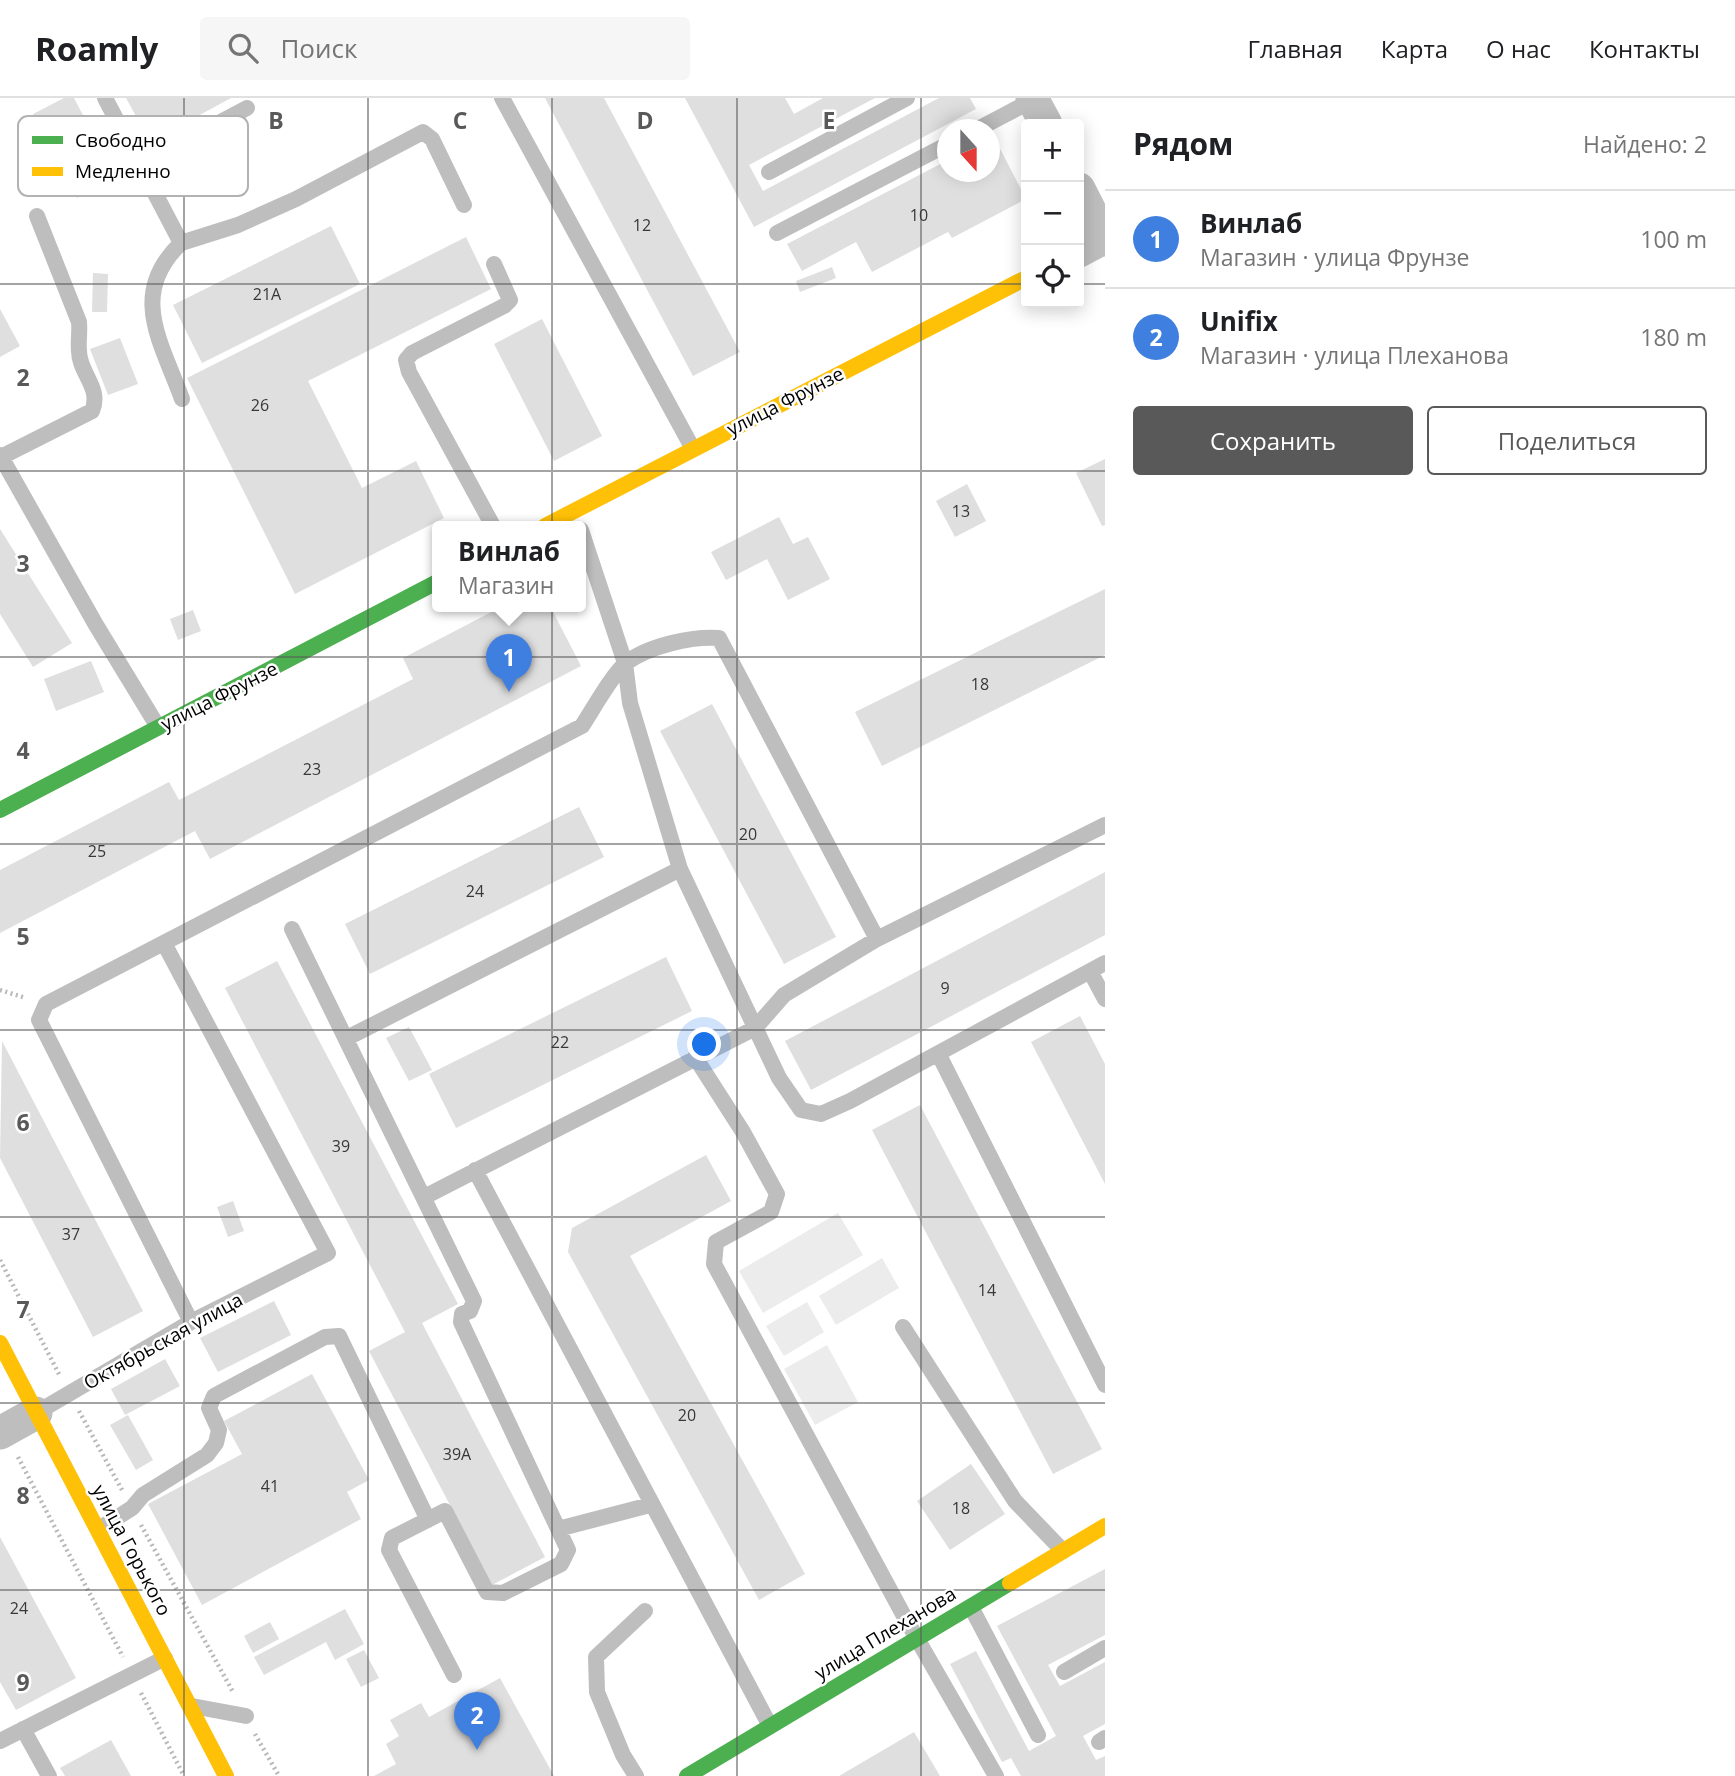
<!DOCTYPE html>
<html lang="ru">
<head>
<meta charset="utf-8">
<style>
  :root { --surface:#fff; --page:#f6f6f6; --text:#202124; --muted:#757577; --line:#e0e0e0; --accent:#595959 }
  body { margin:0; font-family:"Open Sans",sans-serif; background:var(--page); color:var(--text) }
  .controls { position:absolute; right:21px; top:21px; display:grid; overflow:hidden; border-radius:7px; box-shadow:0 4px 18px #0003 }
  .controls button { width:63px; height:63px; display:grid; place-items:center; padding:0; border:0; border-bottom:2px solid var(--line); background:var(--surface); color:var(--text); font:35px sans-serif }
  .compass { position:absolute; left:937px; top:21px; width:63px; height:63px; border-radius:50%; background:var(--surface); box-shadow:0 4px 18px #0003; rotate:159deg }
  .you { position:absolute; left:705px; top:947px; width:24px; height:24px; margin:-18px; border:5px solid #fff; border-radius:50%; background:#1a73e8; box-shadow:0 0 0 10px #1a73e833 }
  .badge { display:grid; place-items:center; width:46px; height:46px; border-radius:50%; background:var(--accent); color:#fff; font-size:23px; font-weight:700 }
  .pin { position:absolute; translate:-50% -58px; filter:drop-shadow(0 2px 4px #0008) }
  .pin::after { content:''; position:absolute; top:37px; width:24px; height:21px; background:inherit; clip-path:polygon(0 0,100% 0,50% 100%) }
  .popup { position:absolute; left:432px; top:423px; width:154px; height:91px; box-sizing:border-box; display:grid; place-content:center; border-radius:7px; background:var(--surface); filter:drop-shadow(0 2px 5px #0005); font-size:23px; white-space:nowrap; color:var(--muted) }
  .popup b { font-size:26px; color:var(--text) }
  .popup::after { content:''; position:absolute; left:50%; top:100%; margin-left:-14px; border:14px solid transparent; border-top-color:var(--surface) }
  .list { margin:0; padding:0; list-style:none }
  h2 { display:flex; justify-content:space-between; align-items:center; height:91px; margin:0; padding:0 28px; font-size:30px }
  h2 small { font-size:23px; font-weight:400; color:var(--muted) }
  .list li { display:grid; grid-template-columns:46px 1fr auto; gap:21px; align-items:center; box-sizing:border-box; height:98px; padding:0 28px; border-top:2px solid var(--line) }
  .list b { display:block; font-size:26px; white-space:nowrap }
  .list p { margin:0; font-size:23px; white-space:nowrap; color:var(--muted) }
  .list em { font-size:23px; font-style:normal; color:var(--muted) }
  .actions { display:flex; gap:14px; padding:21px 28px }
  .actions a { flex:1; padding:16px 0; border:2px solid var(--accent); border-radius:7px; text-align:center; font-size:24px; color:var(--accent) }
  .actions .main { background:var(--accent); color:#fff }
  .icon { flex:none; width:38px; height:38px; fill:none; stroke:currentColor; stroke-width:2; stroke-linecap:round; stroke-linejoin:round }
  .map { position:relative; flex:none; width:1105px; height:1678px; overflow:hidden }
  header { display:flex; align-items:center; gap:42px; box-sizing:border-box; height:98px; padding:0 35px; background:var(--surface); border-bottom:2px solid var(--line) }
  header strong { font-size:33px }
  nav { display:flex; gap:38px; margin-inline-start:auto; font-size:24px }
  .search { width:490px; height:63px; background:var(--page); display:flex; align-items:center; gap:18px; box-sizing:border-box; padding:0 24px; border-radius:7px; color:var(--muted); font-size:26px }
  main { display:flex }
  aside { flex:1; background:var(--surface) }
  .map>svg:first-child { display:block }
  .green { fill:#ececec }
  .building { fill:#dfdfdf }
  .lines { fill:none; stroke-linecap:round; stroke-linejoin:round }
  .path { stroke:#b9b9b9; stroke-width:4.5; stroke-dasharray:2 3.5; stroke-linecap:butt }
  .lane { stroke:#bebebe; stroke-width:16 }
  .street { stroke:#bebebe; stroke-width:33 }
  .fast { stroke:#4caf50; stroke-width:16 }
  .slow { stroke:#ffc107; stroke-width:16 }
  .grid { fill:none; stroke:#595959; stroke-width:2; stroke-opacity:0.55 }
  .labels { text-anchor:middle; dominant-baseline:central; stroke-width:5; stroke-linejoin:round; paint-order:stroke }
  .number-label { font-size:16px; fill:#383838 }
  .street-label { font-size:19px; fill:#000; stroke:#fff }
  .key { fill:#fff; stroke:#b2b2b2; stroke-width:2 }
  .key-label { font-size:19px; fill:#000 }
  .grid-label { font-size:23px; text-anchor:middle; font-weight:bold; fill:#595959; stroke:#fff; stroke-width:5; stroke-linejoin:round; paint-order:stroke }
</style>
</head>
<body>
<header>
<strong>Roamly</strong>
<div class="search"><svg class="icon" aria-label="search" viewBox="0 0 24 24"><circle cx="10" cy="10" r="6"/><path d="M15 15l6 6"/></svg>Поиск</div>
<nav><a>Главная</a><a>Карта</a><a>О нас</a><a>Контакты</a></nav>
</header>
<main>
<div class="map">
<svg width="1105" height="1678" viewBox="0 0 1105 1678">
  <rect width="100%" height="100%" fill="#fff"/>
  <!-- green -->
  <path class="green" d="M838,1115l25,42 -100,58 -24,-42z
    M882,1160l17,30 -63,37 -17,-29z
    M807,1204l17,30 -40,24 -18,-30z
    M827,1247l31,57 -43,23 -31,-56z"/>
  <!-- building -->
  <path class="building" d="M64,0h10l42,80 -39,20 -44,-84z
    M126,0h105l-81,44z
    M545,0h59l136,254 -47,24z
    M685,0h100l9,16 29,-16h52l-126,67 14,26 176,-93h31l6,11 -222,118z
    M993,37l33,64 -74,39 -4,-6 -76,40 -16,-30 -54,29 -15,-27 161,-84v12h42v-35z
    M331,128l29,58 -158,79 -29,-58z
    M466,139l25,52 -183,92 54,107 54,-27 28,57 -149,76 -108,-216z
    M832,169l4,11 -36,14 -4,-11z
    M93,175l15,1 -1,38h-15z
    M0,211l20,37 -20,11z
    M542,221l60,117 -48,25 -60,-117z
    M120,240l18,46 -30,11 -18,-46z
    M1105,361v66l-3,1 -26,-53z
    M967,386l19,37 -31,16 -19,-36z
    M779,419l14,27 15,-7 22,42 -42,21 -21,-41 -41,21 -15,-28z
    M0,431l72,114 -39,24 -33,-53z
    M1105,491v66l-223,111 -27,-54z
    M503,508h47l31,60 -371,193 -15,-28 -195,102v-63l169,-88 10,18 234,-121 -10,-21z
    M193,512l8,21 -23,9 -8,-21z
    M91,563l13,31 -48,19 -12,-32z
    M712,606l124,233 -52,27 -124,-233z
    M579,709l25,50 -234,117 -25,-50z
    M1105,774v63l-294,155 -26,-49z
    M666,859l26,54 -236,117 -27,-54z
    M277,863l181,343 -36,19 123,234 -53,28 -123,-234 36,-19 -180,-344z
    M1080,918l25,48v120l-74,-142z
    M409,929l23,43 -23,11 -23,-43z
    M2,943l141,270 -50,26 -93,-179z
    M920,1007l182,344 -49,25 -181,-344z
    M706,1057l25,46 -101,55 175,318 -46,26 -191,-348 4,-24z
    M233,1103l11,30 -16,6 -11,-30z
    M274,1203l17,34 -73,37 -18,-34z
    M165,1261l15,27 -55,29 -14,-26z
    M312,1276l57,106 -22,12 14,27 -159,86 -54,-101 94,-50 -18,-33z
    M128,1317l25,45 -17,10 -26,-45z
    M971,1366l34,50 -55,36 -33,-49z
    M0,1439l76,141 -60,32 -16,-28z
    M1105,1471v66l-57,30 12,21 45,-24v62l-22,12 13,24 9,-4v20h-84l-10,-18 -9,4 -52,-98 26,-13 53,100 27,-15 -59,-110z
    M345,1511l19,35 -29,16 -9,-18 -62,33 -10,-18z
    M270,1524l9,17 -26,14 -9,-17z
    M364,1552l15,28 -18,9 -15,-28z
    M500,1580l54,98h-180l22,-12 -10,-20 13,-8 -9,-16 31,-17 8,14z
    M914,1634l26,44h-101z
    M111,1642l20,36h-66l-5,-8z"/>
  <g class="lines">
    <!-- path -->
    <path class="path" d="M0,892l26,8
      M0,1162l60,116
      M79,1313l43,79
      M18,1359l105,200
      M141,1427l92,167
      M141,1595l43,83
      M255,1636l24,42"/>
    <!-- lane -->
    <path class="lane" d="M105,0l76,145c-53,51 -20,98 1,156
      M502,0l191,351
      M976,32l57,-30
      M141,66l106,-56
      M769,74l138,-74
      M777,135l171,-89
      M181,145l57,-18 58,-26 127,-67 9,7 32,66
      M0,357l96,170 62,102
      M3,358l89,-45c10,-23 -13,-38 -13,-60 -1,-10 1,-19 0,-29l-42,-106
      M493,428l-84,-154 -3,-12 6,-7 92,-47 6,-6 -16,-36
      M581,432l44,133 5,40 50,166 99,209 22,32 20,4 29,-13 255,-138
      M292,831l182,372 -4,10 -8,3 -1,8 107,228 -7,14 -58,29 -16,-1 -42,-81 -53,27 -3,12 65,125
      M1090,873l15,28
      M347,940l333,-169
      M939,957l166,330
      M695,959l48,75 34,62 -6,18 -55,30 -2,22 190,352 92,160
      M475,1072l295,556
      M424,1099l331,-169 29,-33 93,-56 228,-114
      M191,1224l-152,-302 7,-16 536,-278c10,-15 31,-53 44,-63 22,-17 66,-27 93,-25l158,301
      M903,1229l112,174 48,50
      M36,1315l155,-91 137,-69 -163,-308
      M99,1431l33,-21 11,-13 64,-40 9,-12 3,-13 -10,-22 5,-12 111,-59 14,-1 89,184
      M558,1431l92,-24
      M971,1509l67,128
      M1064,1574l41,-24
      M192,1608l54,10
      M23,1631l26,47
      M0,1643l165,-83
      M1099,1644l6,-4
      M636,1678l-13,-21 -26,-63 -1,-35 49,-46"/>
    <!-- street -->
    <path class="street" d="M1032,0l14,26
      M1079,91l26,51
      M1079,153l25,-13
      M0,1335l36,-20"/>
    <!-- fast -->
    <path class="fast" d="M0,712l437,-228
      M687,1678l323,-193"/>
    <!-- slow -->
    <path class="slow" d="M545,428l481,-248
      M0,1245l226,433
      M1010,1485l95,-57"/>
  </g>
  <!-- grid -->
  <path class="grid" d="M184,0v1678M368,0v1678M552,0v1678M737,0v1678M921,0v1678M0,186h1026M1079,186h26M0,373h1105M0,559h1105M0,746h1105M0,932h1105M0,1119h1105M0,1305h1105M0,1492h1105"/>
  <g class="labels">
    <!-- number labels -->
    <g class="number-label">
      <text x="919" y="117">10</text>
      <text x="642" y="127">12</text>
      <text x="267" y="196">21А</text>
      <text x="260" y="307">26</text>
      <text x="961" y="413">13</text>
      <text x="980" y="586">18</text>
      <text x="312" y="671">23</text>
      <text x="748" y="736">20</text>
      <text x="97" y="753">25</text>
      <text x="475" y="793">24</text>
      <text x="945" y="890">9</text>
      <text x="560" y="944">22</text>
      <text x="341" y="1048">39</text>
      <text x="71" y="1136">37</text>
      <text x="987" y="1192">14</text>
      <text x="687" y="1317">20</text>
      <text x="457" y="1356">39А</text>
      <text x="270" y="1388">41</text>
      <text x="961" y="1410">18</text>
      <text x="19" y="1510">24</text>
    </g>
    <!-- street labels -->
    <g class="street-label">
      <text transform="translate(785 303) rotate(-27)">улица Фрунзе</text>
      <text transform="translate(219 598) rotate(-27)">улица Фрунзе</text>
      <text transform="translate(163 1243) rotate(-29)">Октябрьская улица</text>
      <text transform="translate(132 1452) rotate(62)">улица Горького</text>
      <text transform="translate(885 1535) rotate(-31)">улица Плеханова</text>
    </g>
  </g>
  <!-- legend -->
  <rect x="18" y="18" width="230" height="80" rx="10" class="key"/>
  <rect x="32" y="38" width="31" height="8" fill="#4caf50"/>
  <rect x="32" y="69" width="31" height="9" fill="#ffc107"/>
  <g class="key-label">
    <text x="75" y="49">Свободно</text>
    <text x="75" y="80">Медленно</text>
  </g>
  <g class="grid-label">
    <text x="276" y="31">B</text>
    <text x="460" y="31">C</text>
    <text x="645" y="31">D</text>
    <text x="829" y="31">E</text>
    <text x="23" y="288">2</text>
    <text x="23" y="474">3</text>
    <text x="23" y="661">4</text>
    <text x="23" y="847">5</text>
    <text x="23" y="1033">6</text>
    <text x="23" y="1220">7</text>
    <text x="23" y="1406">8</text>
    <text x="23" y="1593">9</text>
  </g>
</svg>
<div class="controls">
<button>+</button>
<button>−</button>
<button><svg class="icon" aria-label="locate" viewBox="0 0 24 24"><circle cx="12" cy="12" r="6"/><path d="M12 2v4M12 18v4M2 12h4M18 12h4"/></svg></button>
</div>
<svg class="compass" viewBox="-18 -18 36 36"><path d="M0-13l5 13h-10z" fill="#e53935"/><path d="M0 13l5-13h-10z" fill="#757577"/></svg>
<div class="you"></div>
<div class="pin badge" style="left:509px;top:594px;background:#3f7fe0">1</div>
<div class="popup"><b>Винлаб</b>Магазин</div>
<div class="pin badge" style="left:477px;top:1652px;background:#3f7fe0">2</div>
</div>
<aside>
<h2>Рядом<small>Найдено: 2</small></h2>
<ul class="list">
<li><span class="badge" style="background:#3f7fe0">1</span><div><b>Винлаб</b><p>Магазин · улица Фрунзе</p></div><em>100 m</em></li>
<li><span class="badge" style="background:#3f7fe0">2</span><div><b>Unifix</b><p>Магазин · улица Плеханова</p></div><em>180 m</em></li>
</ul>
<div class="actions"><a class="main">Сохранить</a><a>Поделиться</a></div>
</aside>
</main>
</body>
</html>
